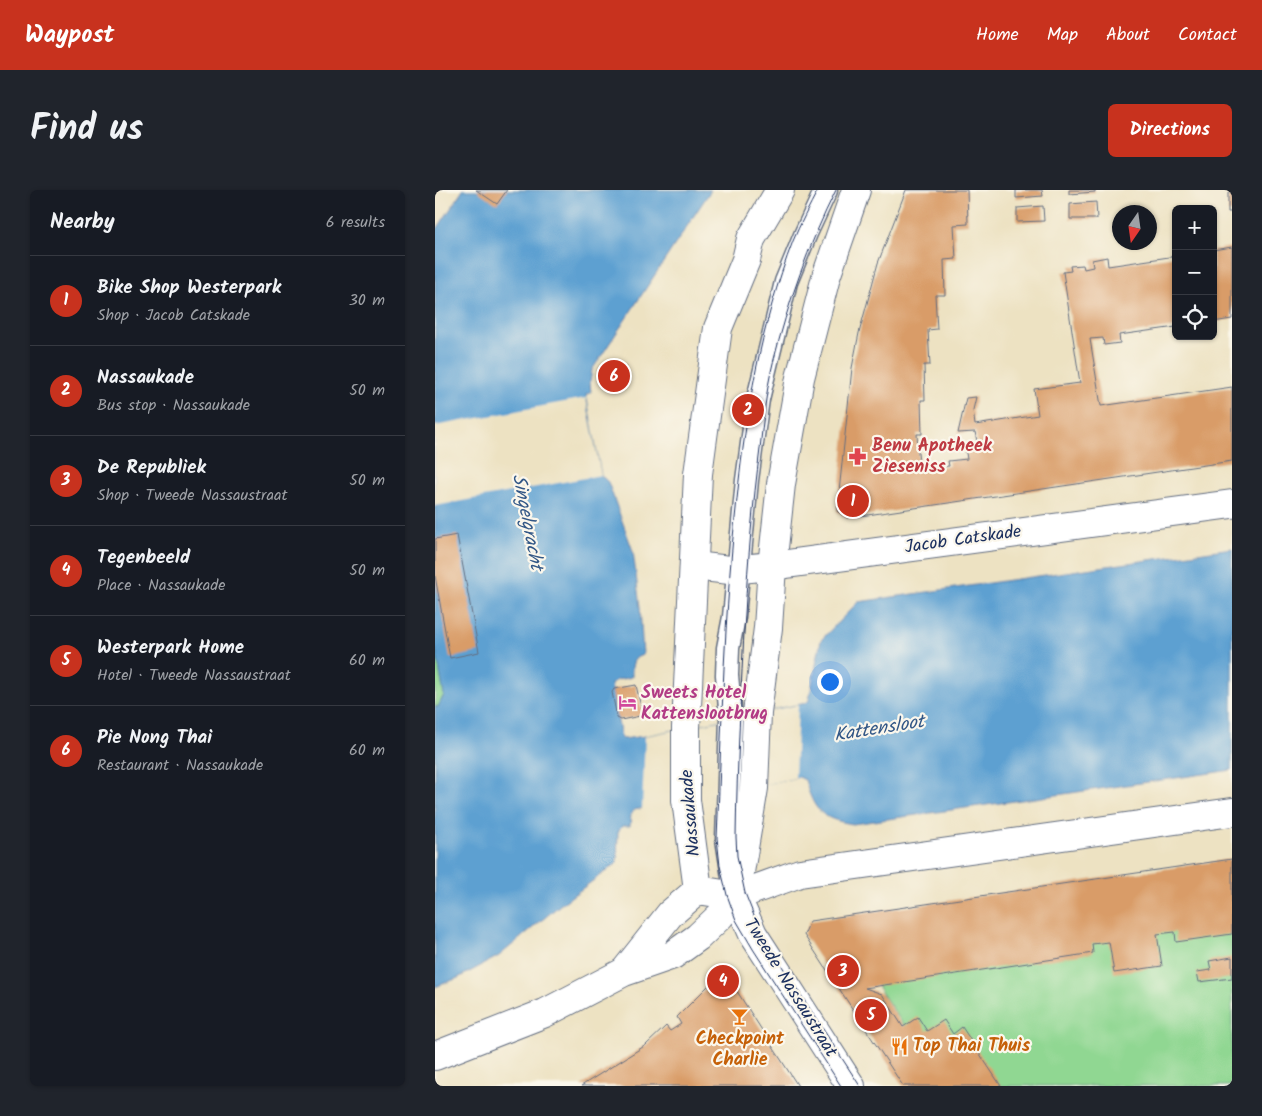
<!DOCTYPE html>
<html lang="en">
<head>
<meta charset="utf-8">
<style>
  :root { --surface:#171b24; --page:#20242c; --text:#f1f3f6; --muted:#9ea1a6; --line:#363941; --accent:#c8321e }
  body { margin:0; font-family:Kalam,sans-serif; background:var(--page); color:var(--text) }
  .controls { position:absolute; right:15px; top:15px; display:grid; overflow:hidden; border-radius:8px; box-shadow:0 1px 4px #0004 }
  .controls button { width:45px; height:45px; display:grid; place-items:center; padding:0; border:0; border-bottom:1px solid var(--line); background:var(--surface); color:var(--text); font:25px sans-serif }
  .compass { position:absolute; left:677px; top:15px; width:45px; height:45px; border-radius:50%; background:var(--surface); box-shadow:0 1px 4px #0004; rotate:193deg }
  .you { position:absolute; left:394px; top:491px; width:18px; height:18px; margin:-12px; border:4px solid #fff; border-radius:50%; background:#1a73e8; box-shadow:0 0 0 8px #1a73e833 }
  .badge { display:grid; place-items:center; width:32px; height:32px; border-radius:50%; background:var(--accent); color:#fff; font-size:16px; font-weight:700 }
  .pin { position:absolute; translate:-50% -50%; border:2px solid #fff; box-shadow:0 1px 5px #0006 }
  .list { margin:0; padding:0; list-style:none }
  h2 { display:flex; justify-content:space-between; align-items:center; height:65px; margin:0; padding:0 20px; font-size:21px }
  h2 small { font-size:16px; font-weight:400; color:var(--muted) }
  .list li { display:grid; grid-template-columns:32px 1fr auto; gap:15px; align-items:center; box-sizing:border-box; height:90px; padding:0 20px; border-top:1px solid var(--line) }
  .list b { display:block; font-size:19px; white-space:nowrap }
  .list p { margin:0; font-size:16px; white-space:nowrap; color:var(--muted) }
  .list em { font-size:16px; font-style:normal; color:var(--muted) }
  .icon { flex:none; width:28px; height:28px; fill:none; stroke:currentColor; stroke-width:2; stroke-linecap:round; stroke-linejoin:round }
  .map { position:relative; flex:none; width:797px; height:896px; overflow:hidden; border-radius:8px }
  header { display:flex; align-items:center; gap:30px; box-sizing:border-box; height:70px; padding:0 25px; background:var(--accent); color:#fff }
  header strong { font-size:24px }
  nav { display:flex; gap:28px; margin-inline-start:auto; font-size:18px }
  .intro { display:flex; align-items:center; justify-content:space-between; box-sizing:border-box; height:120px; padding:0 30px }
  h1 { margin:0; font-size:35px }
  .button { padding:12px 22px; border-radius:8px; background:var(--accent); color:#fff; font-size:18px; font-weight:700 }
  main { display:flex; gap:30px; padding:0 30px }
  aside { flex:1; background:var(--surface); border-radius:8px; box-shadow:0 1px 4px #0004 }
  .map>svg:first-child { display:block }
  .green { fill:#90d792; stroke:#568378 }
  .water { fill:#5da0d1; stroke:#3c6898 }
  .pier { fill:#ede2c2 }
  .building { fill:#d99c68 }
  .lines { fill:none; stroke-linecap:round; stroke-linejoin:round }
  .service-casing { stroke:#646e81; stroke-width:25 }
  .minor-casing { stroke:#646e81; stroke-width:30 }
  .tertiary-casing { stroke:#646e81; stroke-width:30 }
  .primary-casing { stroke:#646e81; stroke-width:30 }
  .service { stroke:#fff; stroke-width:22 }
  .minor { stroke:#fff; stroke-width:28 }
  .tertiary { stroke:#fff; stroke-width:28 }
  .primary { stroke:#fff; stroke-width:28 }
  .tram { stroke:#1b2f5e; stroke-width:1 }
  .labels { text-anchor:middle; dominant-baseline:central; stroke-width:4.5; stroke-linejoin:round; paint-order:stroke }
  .health-label { font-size:18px; font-weight:bold; fill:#be3a42; stroke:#fbf7ec; text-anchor:start }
  .street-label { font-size:18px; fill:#1b2f5e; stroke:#fbf7ec }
  .hotel-label { font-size:18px; font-weight:bold; fill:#b23c85; stroke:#fbf7ec; text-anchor:start }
  .food-label { font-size:18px; font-weight:bold; fill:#c56008; stroke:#fbf7ec }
  .water-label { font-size:19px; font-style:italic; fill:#325786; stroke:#fbf7ec }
</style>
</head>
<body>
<header>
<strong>Waypost</strong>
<nav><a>Home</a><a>Map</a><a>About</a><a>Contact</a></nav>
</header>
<div class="intro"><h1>Find us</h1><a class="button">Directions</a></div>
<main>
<aside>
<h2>Nearby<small>6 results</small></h2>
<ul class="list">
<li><span class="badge">1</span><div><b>Bike Shop Westerpark</b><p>Shop · Jacob Catskade</p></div><em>30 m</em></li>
<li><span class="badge">2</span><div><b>Nassaukade</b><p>Bus stop · Nassaukade</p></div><em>50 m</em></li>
<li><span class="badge">3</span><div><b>De Republiek</b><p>Shop · Tweede Nassaustraat</p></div><em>50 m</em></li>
<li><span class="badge">4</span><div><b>Tegenbeeld</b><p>Place · Nassaukade</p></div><em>50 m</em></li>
<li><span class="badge">5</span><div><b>Westerpark Home</b><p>Hotel · Tweede Nassaustraat</p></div><em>60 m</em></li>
<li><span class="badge">6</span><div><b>Pie Nong Thai</b><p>Restaurant · Nassaukade</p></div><em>60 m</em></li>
</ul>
</aside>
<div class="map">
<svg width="797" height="896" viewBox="0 0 797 896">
  <rect width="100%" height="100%" fill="#fbf7ec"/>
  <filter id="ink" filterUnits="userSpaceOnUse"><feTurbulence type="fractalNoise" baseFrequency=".02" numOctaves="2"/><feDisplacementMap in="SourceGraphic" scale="10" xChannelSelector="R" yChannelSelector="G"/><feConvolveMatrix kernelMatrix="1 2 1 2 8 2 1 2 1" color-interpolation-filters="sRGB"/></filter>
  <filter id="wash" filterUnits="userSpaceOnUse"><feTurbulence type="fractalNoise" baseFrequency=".0096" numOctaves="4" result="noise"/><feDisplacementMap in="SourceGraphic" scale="20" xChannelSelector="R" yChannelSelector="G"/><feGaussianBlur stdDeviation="1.12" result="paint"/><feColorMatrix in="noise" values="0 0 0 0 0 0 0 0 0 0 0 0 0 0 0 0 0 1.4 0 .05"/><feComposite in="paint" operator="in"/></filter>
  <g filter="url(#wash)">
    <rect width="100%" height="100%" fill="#ede2c2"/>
    <!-- green -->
    <path class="green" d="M0,454l9,51 -6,12h-3z
      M797,728v168h-287l-74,-109z"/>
    <!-- water -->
    <path class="water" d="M28,0h248l-119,180 -2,12 1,11 -5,1 15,81 7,7 25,69 7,56 3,48c-12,3 -11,11 -11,22l-15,3 -6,4 10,53 2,2 22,-3 161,-33 3,-3 12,-60 37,-38 374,-54v222l-379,54c-32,-5 -39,-13 -48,-44l-6,-3 -165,33 -3,4 -1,12h-8l-4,6 -1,31 -57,42 -61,51 -41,22 -23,9v-280h3l6,-12 -9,-51v-412z"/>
    <!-- pier -->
    <path class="pier" d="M151,208l15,77 -166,31v-80z
      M363,515l-3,73 -153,32 3,-74z"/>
    <g id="blocks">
      <!-- building -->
      <path class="building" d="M41,0h31l-10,14z
        M471,0h61l1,34 -14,1 2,34 -12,1 1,35h-10l2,34 -9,1 2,35h-6l1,35h-4l1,34h-5l2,34 30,-2 -1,-5 19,-2 -2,-12 13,-1 -3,-14 -17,1 8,-35 10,-1 -3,13 2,15 63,-10 -4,-26 46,-6 -17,-111 8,-1 -1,-5 13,-1 1,4 9,-2 -1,-7 15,-3 1,9 68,-10v71l-57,8 1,8 -16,2 -1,-7 -13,1 11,67 131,-19v74l-385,57 -10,-7 15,-143 7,-35 19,-70z
        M581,0h26l1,6 -27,2z
        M634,0h26v2l-26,2z
        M793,2h4v20h-4z
        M661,12l1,17h-27v-15z
        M608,16l1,15 -27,1v-14z
        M797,57v72l-19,3v-72z
        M180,174l11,2 -5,21 -11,-2z
        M22,345l22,117 -29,6 -15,-82v-37z
        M201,495l6,27 -2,4 -19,4 -4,-2 -5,-26 2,-3z
        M797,669v75l-56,8 -1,-10 -18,2 5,32 -48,7 -5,-31 -17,2 1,9 -228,35 17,6 21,33 15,-10 9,14 17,-11 9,14 9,-7 39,59h-98l-99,-151 6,-14z
        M797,767v21l-33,4 -2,-10 14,-2 -2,-9z
        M281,788l13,1 69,107h-217l65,-41 20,-19 4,5 11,-7 -4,-7z"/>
    </g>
  </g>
  <g filter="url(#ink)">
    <use href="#blocks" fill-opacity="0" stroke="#646e81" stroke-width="1"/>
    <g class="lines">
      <defs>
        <path id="service" d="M299,694l-7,-45 4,-120 -4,-44 1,-27 6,-31 13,-137 11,-81 28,-117 20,-49 20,-43"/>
        <path id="minor" d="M259,376l36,4 42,-4 460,-62
          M301,706l64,-23 432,-61"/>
        <path id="tertiary" d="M263,700l38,6 17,38 98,152"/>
        <path id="primary" d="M189,782l46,-58 28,-24 -12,-90v-72l12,-254 20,-146 28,-68 5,-21 29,-49
          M0,866l110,-43 79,-41 49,-17 25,-18 22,-21 16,-20 18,-108 3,-75 11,-85 4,-62 9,-82 19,-106 26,-101 30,-87"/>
      </defs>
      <!-- service casing -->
      <use href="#service" class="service-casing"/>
      <!-- minor casing -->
      <use href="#minor" class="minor-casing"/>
      <!-- tertiary casing -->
      <use href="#tertiary" class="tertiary-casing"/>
      <!-- primary casing -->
      <use href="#primary" class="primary-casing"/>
      <!-- service -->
      <use href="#service" class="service"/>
      <!-- minor -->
      <use href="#minor" class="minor"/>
      <!-- tertiary -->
      <use href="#tertiary" class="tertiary"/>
      <!-- primary -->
      <use href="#primary" class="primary"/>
      <!-- tram -->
      <path class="tram" d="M383,0c-9,17 -18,34 -25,51 -32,83 -47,170 -56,258 -13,112 -15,226 -20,339l3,28 7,29 9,25 17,29 88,137
        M401,0c-28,56 -48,113 -63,173 -7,28 -10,58 -13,86 -7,55 -12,110 -15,165 -4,74 -8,148 -9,223l1,19 8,37 13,33 22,37 80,123"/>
    </g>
  </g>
  <!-- icons -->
  <defs>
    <symbol id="pharmacy-bare" viewBox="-9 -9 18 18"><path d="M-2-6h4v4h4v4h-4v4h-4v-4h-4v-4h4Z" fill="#e0444e" stroke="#fbf7ec" stroke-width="2.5" paint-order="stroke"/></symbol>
    <symbol id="hotel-bare" viewBox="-9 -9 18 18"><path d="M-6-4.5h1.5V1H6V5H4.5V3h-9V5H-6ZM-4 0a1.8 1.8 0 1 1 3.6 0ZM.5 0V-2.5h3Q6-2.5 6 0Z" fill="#d1479c" stroke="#fbf7ec" stroke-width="2.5" paint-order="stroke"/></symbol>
    <symbol id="bar-bare" viewBox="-9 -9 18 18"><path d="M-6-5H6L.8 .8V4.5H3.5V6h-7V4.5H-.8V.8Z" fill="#e8710a" stroke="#fbf7ec" stroke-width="2.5" paint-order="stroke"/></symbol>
    <symbol id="restaurant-bare" viewBox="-9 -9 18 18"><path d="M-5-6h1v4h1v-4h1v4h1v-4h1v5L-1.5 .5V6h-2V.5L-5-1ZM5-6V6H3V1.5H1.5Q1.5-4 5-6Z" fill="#e8710a" stroke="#fbf7ec" stroke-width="2.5" paint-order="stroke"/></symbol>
  </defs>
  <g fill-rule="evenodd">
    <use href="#pharmacy-bare" x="410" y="254" width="25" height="25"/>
    <use href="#hotel-bare" x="180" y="500" width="25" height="25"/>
    <use href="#bar-bare" x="292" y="814" width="25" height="25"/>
    <use href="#restaurant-bare" x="452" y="844" width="25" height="25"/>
  </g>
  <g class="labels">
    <!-- health labels -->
    <g class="health-label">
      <text x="437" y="256">Benu Apotheek<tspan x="437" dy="21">Zieseniss</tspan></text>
    </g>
    <!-- street labels -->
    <g class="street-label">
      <text transform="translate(528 350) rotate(-8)">Jacob Catskade</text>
      <text transform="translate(256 623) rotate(-95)">Nassaukade</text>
      <text transform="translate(355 798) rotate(58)">Tweede Nassaustraat</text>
    </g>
    <!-- hotel labels -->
    <g class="hotel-label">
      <text x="206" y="503">Sweets Hotel<tspan x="206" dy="21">Kattenslootbrug</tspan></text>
    </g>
    <!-- food labels -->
    <g class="food-label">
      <text x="305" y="849">Checkpoint<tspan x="305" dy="21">Charlie</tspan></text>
      <text x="478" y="856" text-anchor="start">Top Thai Thuis</text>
    </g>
    <!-- water labels -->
    <g class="water-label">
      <text transform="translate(92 332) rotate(79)">Singelgracht</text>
      <text transform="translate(444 539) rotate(-9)">Kattensloot</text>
    </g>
  </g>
</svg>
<div class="controls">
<button>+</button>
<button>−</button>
<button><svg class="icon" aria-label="locate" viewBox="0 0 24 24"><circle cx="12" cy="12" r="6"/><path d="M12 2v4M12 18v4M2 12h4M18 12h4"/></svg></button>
</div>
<svg class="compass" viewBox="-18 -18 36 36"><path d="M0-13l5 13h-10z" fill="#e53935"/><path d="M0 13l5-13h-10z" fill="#9ea1a6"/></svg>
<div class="you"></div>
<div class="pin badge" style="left:418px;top:311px">1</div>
<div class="pin badge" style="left:313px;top:220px">2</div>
<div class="pin badge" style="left:408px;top:781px">3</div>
<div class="pin badge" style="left:288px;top:791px">4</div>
<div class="pin badge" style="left:436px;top:825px">5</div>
<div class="pin badge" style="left:179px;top:186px">6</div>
</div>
</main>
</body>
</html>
